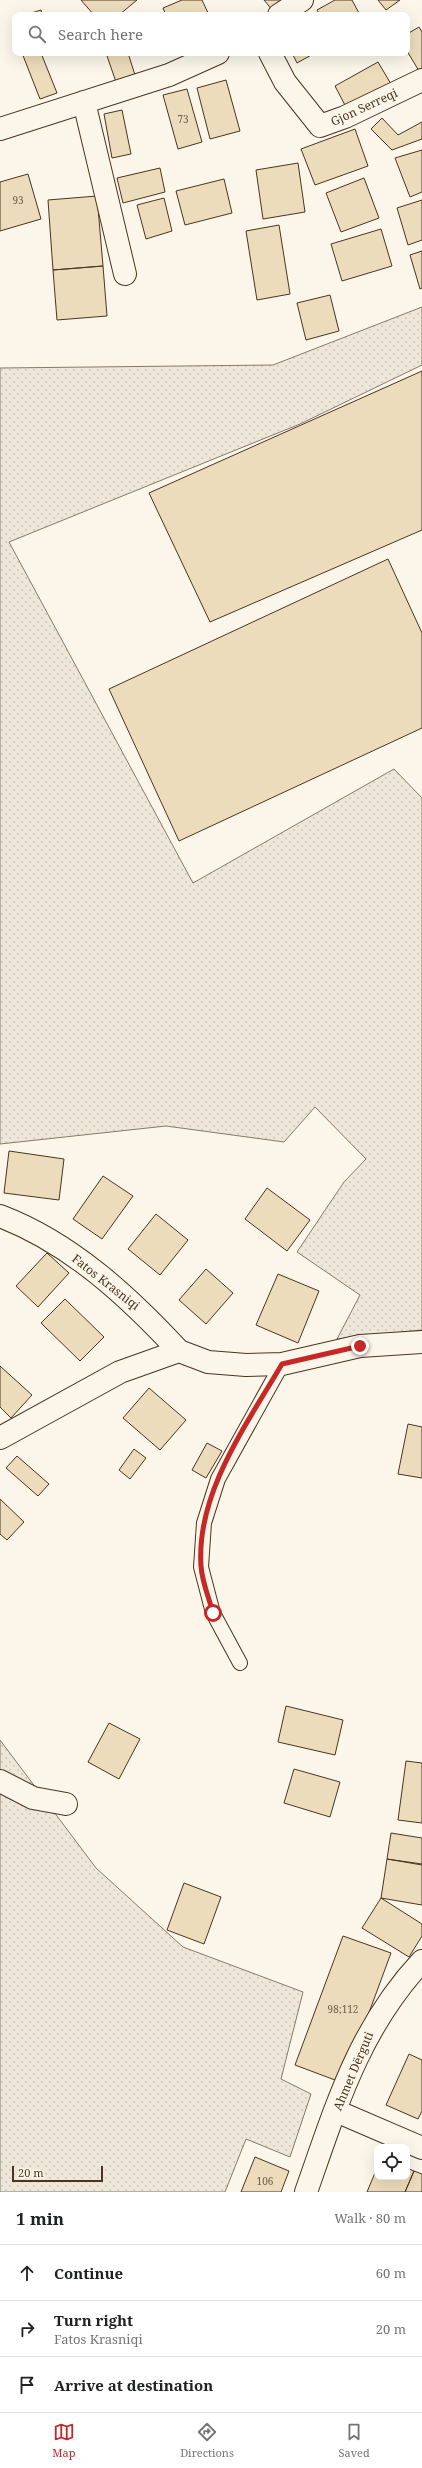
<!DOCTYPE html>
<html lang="en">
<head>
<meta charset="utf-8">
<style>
  :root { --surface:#fff; --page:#f6f6f6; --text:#202124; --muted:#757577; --line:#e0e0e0; --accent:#c62828 }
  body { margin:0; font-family:"Noto Serif",serif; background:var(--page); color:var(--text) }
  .controls { position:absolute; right:12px; bottom:12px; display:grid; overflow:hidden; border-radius:8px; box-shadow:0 4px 16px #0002 }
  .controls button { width:36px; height:36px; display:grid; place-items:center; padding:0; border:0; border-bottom:1px solid var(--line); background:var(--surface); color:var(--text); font:20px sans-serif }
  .scale { position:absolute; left:12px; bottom:10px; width:91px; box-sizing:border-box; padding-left:4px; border:2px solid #4a3520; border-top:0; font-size:11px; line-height:14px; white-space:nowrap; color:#4a3520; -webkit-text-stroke:3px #fbf6e9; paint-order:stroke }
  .stop { position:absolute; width:12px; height:12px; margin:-9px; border:3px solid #c62828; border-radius:50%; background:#fff }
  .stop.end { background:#c62828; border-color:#fff; box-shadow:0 1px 4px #0008 }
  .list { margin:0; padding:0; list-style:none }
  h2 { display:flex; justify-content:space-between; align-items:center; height:52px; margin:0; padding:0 16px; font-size:17px }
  h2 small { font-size:13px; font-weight:400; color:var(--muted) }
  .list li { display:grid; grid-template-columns:26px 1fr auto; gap:12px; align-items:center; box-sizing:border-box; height:56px; padding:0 16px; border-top:1px solid var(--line) }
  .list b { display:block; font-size:15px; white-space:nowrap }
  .list p { margin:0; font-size:13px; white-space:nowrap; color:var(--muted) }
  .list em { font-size:13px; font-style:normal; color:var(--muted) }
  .icon { flex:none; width:22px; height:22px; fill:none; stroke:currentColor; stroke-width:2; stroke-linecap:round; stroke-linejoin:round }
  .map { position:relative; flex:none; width:422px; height:2192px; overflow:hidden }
  .search { position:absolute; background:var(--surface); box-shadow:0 4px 16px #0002; left:12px; right:12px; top:12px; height:44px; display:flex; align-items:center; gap:10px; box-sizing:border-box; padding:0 14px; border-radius:8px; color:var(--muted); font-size:15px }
  .sheet { height:220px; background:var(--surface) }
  nav { display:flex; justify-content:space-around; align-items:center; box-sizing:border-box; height:56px; border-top:1px solid var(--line); background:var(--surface); font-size:11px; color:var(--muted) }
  nav a { display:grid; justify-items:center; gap:2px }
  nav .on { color:var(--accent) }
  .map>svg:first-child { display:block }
  .grass { fill:url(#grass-dots); stroke:#887966 }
  .building { fill:#ecdcbc; stroke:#4a3520 }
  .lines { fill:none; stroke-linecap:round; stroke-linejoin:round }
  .lane-casing { stroke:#4a3520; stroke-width:16 }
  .street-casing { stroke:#4a3520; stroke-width:24 }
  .secondary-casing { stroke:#4a3520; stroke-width:24 }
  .lane { stroke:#fbf6e9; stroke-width:14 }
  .street { stroke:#fbf6e9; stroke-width:22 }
  .secondary { stroke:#fbf6e9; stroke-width:22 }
  .route { stroke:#c62828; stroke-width:5 }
  .labels { text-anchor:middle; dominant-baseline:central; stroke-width:3; stroke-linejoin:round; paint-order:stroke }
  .number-label { font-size:10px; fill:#725f47 }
  .street-label { font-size:12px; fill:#4a3520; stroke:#fbf6e9 }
</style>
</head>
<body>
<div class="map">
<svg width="422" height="2192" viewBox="0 0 422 2192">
  <defs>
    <pattern id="grass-dots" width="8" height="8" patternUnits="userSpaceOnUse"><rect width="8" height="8" fill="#ede6d9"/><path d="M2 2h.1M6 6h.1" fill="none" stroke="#cdc6ba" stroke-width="1.8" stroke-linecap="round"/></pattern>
  </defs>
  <rect width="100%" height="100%" fill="#fbf6e9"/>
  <!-- grass -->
  <path class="grass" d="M422,307v58l-122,59 -291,118 184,341 201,-114 28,29v532l-85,9 23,-44 -63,-43 47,-70 22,-23 -51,-52 -31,35 -118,-16 -166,18v-776l273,-3z
    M0,1740l96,128 87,79 120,45 -22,87 30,15 -21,63 -44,-18 -21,53h-225z"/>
  <!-- building -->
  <path class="building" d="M81,0h56l-18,15h-25z
    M182,0h20l7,15h-43l-3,-7z
    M264,0h21l-12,11z
    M335,0h17l8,15h-40l-3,-5z
    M378,0h22l-14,10z
    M41,10l1,5h-17z
    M419,27l3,5v37l-3,2 -12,-20v-17z
    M22,53h19l16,40 -17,6z
    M106,53h22l7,22 -19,7z
    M292,53h23l-18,10z
    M378,62l13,22 -44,25 -12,-23z
    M226,80l14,51 -30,8 -13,-51z
    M187,89l15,53 -24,7 -15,-54z
    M122,110l9,44 -19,4 -8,-44z
    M382,118l16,17 24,-13v17l-30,11 -21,-21z
    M355,129l13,37 -53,19 -14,-36z
    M422,150v42l-12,5 -15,-39z
    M298,163l7,49 -42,7 -7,-49z
    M160,168l5,24 -42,11 -6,-25z
    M28,174l13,45 -41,12v-49z
    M364,178l15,40 -38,14 -15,-39z
    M224,179l8,34 -47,12 -9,-34z
    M97,196l6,70 -50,4 -5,-70z
    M164,198l8,33 -26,8 -9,-34z
    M422,200v40l-14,5 -11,-37z
    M279,225l11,69 -33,6 -11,-69z
    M381,229l11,37 -50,15 -11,-37z
    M422,251v37l-2,1 -10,-34z
    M103,266l4,50 -50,4 -4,-50z
    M330,295l9,36 -33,9 -9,-37z
    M422,371v159l-212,92 -61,-129z
    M388,559l34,74v95l-243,113 -70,-152z
    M9,1151l55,8 -5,41 -55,-7z
    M103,1176l30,20 -31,43 -29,-20z
    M267,1188l43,32 -23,31 -42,-32z
    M156,1214l32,26 -28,35 -32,-26z
    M47,1253l22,20 -31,34 -22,-21z
    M206,1269l27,24 -27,31 -27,-24z
    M278,1274l41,17 -21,52 -42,-18z
    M65,1299l39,38 -24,24 -39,-38z
    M0,1366l32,29 -21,23 -11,-11z
    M149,1388l37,32 -26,30 -37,-32z
    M408,1424l14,3v51l-24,-4z
    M207,1443l15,8 -16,27 -14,-8z
    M134,1449l12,9 -16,21 -11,-9z
    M17,1456l32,28 -11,12 -32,-28z
    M0,1499l24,23 -17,18 -7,-6z
    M286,1706l57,14 -8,35 -57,-13z
    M109,1723l31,16 -21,40 -31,-17z
    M406,1761l16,2v60l-24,-3z
    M294,1769l46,13 -10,35 -46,-14z
    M391,1833l31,5v26l-35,-5z
    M387,1859l35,6v40l-41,-7z
    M184,1883l37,14 -17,47 -37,-14z
    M381,1898l41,26v12l-13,21 -47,-29z
    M343,1936l48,17 -48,130 -48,-18z
    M409,2054l13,6v51l-4,8 -32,-14z
    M255,2157l34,14 -8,21h-40z
    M377,2168v9h30v-9l7,3 -9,21h-38z
    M414,2171l8,3v18h-17z"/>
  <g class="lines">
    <defs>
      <path id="lane" d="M240,1663l-27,-50 -12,-46 3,-44 14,-44 64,-115"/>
      <path id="street" d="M279,15l23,-15
        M270,53l15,29 35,44 25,-9 77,-37
        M84,102l41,172
        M0,129l169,-54 49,-22
        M0,1216c71,27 129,81 179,135
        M0,1438l120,-66 59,-21 29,11 38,3 36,-1 78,-18 62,-4
        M0,1781l33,17 33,6
        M336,2111l86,37"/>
      <path id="secondary" d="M306,2192c30,-85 53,-164 116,-231"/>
    </defs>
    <!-- lane casing -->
    <use href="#lane" class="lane-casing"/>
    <!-- street casing -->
    <use href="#street" class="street-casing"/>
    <!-- secondary casing -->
    <use href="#secondary" class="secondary-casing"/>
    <!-- lane -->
    <use href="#lane" class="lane"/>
    <!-- street -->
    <use href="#street" class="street"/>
    <!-- secondary -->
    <use href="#secondary" class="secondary"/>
  </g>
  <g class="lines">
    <!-- route -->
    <path class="route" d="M213,1613c-4,-15 -11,-31 -12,-47 -5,-73 46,-142 81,-202l78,-18"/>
  </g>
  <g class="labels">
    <!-- number labels -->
    <g class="number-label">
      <text x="183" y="119">73</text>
      <text x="18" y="200">93</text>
      <text x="343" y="2009">98;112</text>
      <text x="265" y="2181">106</text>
    </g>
    <!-- street labels -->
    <g class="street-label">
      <text transform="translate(364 107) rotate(-25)">Gjon Serreqi</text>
      <text transform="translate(106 1282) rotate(38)">Fatos Krasniqi</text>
      <text transform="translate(353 2071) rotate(-67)">Ahmet Dërguti</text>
    </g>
  </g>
</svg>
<div class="controls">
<button><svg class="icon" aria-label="locate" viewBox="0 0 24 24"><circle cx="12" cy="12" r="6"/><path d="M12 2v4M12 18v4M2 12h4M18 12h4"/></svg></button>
</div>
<div class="scale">20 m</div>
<div class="stop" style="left:213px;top:1613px"></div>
<div class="stop end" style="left:360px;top:1346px"></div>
<div class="search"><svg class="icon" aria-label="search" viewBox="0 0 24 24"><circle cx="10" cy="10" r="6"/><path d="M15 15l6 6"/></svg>Search here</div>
</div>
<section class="sheet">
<h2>1 min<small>Walk · 80 m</small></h2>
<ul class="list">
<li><svg class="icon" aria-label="ahead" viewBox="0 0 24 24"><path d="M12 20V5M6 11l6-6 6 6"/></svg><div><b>Continue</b></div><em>60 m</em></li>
<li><svg class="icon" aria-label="right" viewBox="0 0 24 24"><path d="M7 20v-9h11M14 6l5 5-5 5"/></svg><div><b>Turn right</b><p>Fatos Krasniqi</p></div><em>20 m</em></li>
<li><svg class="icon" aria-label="arrive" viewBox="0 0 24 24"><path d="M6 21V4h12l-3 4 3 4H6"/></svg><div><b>Arrive at destination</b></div></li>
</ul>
</section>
<nav>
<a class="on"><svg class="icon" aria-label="map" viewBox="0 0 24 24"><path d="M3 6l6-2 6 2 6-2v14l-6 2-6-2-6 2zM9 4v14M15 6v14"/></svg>Map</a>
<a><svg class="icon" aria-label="directions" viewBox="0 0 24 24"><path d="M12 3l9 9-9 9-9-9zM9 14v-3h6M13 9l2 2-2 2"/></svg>Directions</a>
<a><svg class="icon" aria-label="saved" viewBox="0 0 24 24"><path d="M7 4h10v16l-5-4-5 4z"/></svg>Saved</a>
</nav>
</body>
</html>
